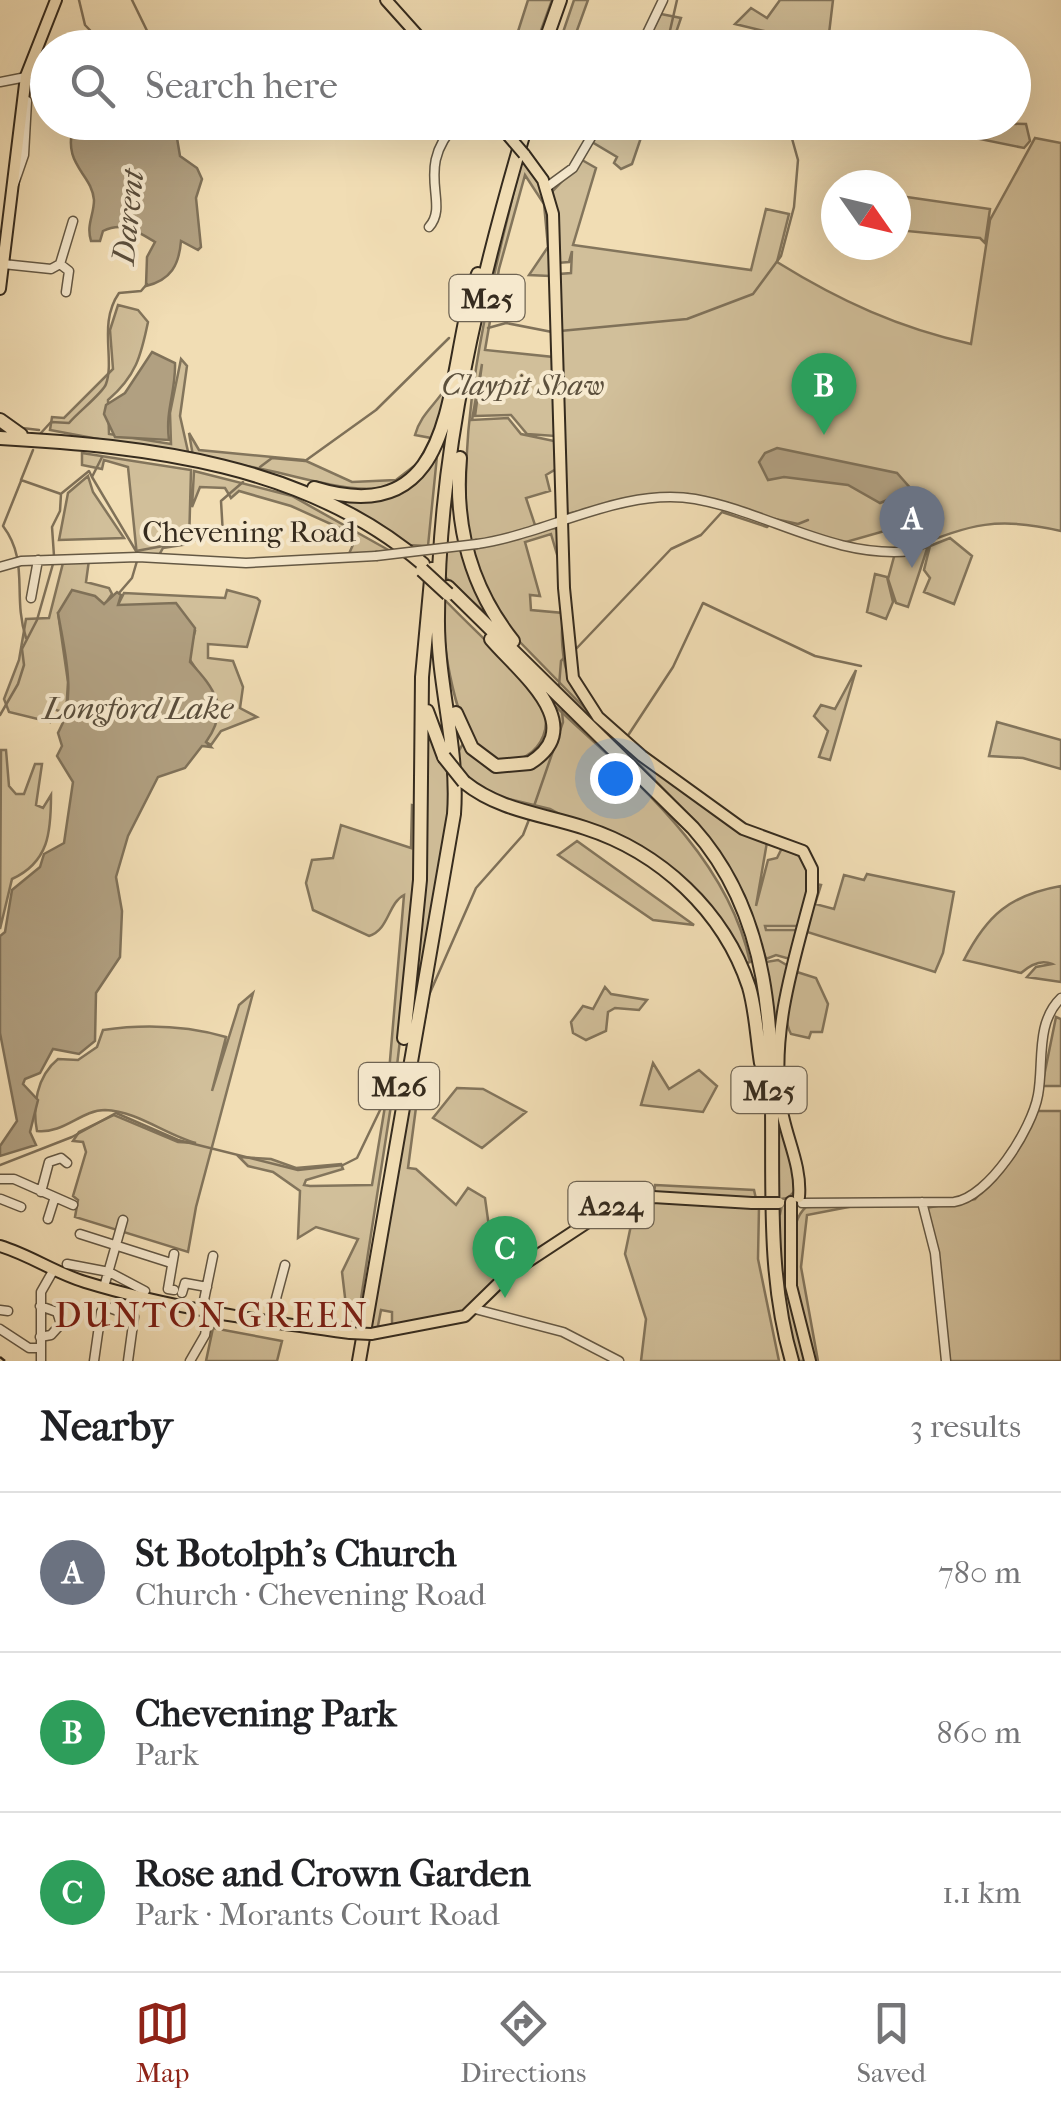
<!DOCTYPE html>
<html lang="en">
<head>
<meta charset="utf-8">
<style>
  :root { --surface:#fff; --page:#f6f6f6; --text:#202124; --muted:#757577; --line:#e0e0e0; --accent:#8f2418 }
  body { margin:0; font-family:"IM FELL French Canon",serif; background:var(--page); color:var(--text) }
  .compass { position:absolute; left:821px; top:170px; width:90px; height:90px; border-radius:50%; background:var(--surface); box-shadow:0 10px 40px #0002; rotate:124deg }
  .you { position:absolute; left:615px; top:778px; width:35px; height:35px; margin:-25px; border:8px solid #fff; border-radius:50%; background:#1a73e8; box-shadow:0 0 0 15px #1a73e833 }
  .badge { display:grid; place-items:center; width:65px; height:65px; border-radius:50%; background:var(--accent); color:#fff; font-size:32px; font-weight:700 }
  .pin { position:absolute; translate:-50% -82px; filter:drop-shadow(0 2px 5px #0008) }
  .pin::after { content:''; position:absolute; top:52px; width:35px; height:30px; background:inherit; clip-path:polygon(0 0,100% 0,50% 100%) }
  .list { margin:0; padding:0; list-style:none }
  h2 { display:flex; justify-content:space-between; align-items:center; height:130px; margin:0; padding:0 40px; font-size:42px }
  h2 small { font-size:32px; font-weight:400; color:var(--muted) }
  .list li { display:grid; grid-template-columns:65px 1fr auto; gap:30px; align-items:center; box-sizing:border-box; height:160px; padding:0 40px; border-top:2px solid var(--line) }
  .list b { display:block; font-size:38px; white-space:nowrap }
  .list p { margin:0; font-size:32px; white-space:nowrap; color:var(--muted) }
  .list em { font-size:32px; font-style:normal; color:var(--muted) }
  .icon { flex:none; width:55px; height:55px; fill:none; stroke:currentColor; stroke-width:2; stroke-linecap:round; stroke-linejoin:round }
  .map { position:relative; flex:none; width:1061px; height:1361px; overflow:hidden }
  .search { position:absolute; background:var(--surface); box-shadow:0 10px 40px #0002; left:30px; right:30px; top:30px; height:110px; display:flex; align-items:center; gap:25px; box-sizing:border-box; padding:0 35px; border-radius:55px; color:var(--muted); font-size:38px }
  .sheet { height:610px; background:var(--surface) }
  nav { display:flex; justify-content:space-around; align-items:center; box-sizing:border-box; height:140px; border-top:2px solid var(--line); background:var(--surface); font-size:28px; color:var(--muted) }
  nav a { display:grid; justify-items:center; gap:5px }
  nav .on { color:var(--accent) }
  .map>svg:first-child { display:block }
  .green { fill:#d1bf9a; stroke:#83755c; stroke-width:2.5 }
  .water { fill:#b1a081; stroke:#7f7159; stroke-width:2.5 }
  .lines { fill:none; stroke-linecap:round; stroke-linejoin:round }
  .stream { stroke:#7f7159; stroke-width:2.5 }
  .minor-casing { stroke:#645844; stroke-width:11 }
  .major-casing { stroke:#352b1e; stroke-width:14 }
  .highway-casing { stroke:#352b1e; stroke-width:16 }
  .minor { stroke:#f6e9ce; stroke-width:8 }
  .major { stroke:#f1ddb4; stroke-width:10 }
  .highway { stroke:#f1ddb4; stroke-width:12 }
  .rail { stroke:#352b1e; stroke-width:2.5; stroke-dasharray:18 18; stroke-linecap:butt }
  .minor-bridge-casing { stroke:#645844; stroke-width:11; stroke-linecap:butt }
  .major-bridge-casing { stroke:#352b1e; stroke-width:14; stroke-linecap:butt }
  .highway-bridge-casing { stroke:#352b1e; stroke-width:16; stroke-linecap:butt }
  .minor-bridge { stroke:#f6e9ce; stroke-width:8 }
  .major-bridge { stroke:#f1ddb4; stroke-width:10 }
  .highway-bridge { stroke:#f1ddb4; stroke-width:12 }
  .labels { text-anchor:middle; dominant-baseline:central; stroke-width:8; stroke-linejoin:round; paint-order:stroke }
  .shield { fill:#f6e9ce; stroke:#6f6453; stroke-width:2.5 }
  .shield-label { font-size:28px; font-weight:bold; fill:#352b1e }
  .park-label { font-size:30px; font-style:italic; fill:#5c503d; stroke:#f6e9ce }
  .street-label { font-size:30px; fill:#352b1e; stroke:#f6e9ce }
  .water-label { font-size:32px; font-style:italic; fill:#5a4e3c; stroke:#f6e9ce }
  .quarter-label { font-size:35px; letter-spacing:2.5px; fill:#7a1f14; stroke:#f6e9ce }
</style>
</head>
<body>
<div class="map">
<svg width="1061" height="1361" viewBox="0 0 1061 1361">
  <rect width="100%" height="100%" fill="#f1ddb4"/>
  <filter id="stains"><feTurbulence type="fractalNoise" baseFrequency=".002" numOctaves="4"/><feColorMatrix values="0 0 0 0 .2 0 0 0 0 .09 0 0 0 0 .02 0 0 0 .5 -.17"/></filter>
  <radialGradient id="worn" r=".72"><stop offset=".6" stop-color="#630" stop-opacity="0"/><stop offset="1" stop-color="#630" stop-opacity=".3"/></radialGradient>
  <!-- green -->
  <path class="green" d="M528,0h24l-17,47h-22z
    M574,0h14l-17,47h-13z
    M780,0h53l-5,42 9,5h-17l1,-8 -4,8h-30l-19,-15 -33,-8 16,-16 16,10z
    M661,14l20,4 -10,29 -28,1z
    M603,123h43l-14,41 -11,5 -7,-6 3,-6 -25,-15z
    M948,123l78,1 4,17 -6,7 -69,-14z
    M1035,138l26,5v388c-63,-15 -90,-7 -149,17l2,-18 -19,-2 -56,16 -151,-50 -57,5 -64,15 -8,-240 12,-1 1,-22 -3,11 -12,1 -6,-70 31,-33 14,8 -23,77 178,25 15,-61 23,5 -12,48c63,39 122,66 194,82l19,-124z
    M522,158c32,35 28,73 28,118l-21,-1 19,-28 -4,-43 -19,-29 -26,94 -14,81 68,7 2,79 -28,-2 -16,-19 -36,1 7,-52 -10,56 36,-2 13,16 33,7 2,28 -10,6 4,16 -24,7 10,30 -68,15c-12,-130 24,-260 54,-385z
    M900,196l90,13 -5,34 -5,-5 -84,-8z
    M118,305l20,5 10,12c-7,34 -12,54 -40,78l1,34 62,10 -1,-31 11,-54 6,7 -7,50 9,40 -139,-26 2,-13 12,1 49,-49 -3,-39z
    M448,384c-24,120 -60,116 -164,90 -30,-8 -61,-11 -91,-18l-4,-23 10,17 105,10 48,22 44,-2 22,-17 13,-25 -16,-3c6,-22 22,-31 33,-51z
    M82,453l109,17 -2,74 -26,4 -5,9 -21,-1 -9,-89 -24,-7 -2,9 -20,-4z
    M437,456l-9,90 -21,-1 -76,-49c47,6 78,1 106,-40z
    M194,471l98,25 100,56 -44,4 8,-18 -3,-4 -62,-28 -52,-15 -8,7 -6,-10 -25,-1 -8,20z
    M88,476l5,16 31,46 -65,2 9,-47z
    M554,528l6,3 -2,27 -7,-24 -26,8 15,54 -10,-1 1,15 32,3c-2,18 -2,48 7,67 25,56 145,124 197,162l-11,64 12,-46 9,-2 5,-10 24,11 4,23 -11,44h-34l1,4h32l-8,29 -14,-4 -10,4 -20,-60 -24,-43 -38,-46 -167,-171 -27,-39 -20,-53z
    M950,538l22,18 -18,48 -30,-12 6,-14 -6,-8 6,-24z
    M928,546l-20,61 -12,-4 -8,-24 7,-26 16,1z
    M462,549l34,74 -51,-46 1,-26z
    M89,560l-3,22 23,6 3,6 -7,10 -47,9 10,69 -2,31 -13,-4 -3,13 -41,-10 -5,-13 15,-39 7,-41 23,-1 14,-55z
    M875,574l12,3 6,25 -7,17 -19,-7z
    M227,590l30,8 3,3 -13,46 -39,-3v14l25,3 10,26 -3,21 17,9 -36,14 -10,14 -5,-3 14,-37 -32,-48 7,-26 -77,-26 6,-12 101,5z
    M445,600c21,23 89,83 98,107 16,41 -38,76 -67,40 -21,-27 -38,-115 -31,-147z
    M856,670l-26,90 -11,-3 9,-26 -14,-15 7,-11 14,4z
    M551,702c78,74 176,151 199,260l-7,2 -62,-84 -131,-71 -58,-14 -33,-24 -1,-19 6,-10 43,29 19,-3 20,-15z
    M997,722l64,18v29l-38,-11 -34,-2z
    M430,738l22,37 -1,26 -35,197 -4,4 -6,-14 -11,95 -7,1 16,-189c-16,8 -15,35 -35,41l-56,-26 -7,-27 6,-23 21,-2 8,-33 70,23 1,-43 4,1 9,33 1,-99z
    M1,750h5l3,36 7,8h8l11,-30h7l-6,41 7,3 8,-13c0,37 -2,67 -39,84l-12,50z
    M577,841l117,84 -41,-5 -95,-65z
    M867,874l87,18 -11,61 -8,19 -131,-41 12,-47 5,1 -6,19 19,5 10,-34 20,5z
    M1061,886v96l-34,-5 9,-10 16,-3c-11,-5 -22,1 -31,9l-57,-13c23,-45 46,-65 97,-74z
    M778,960l12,7c-27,76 5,146 6,223l-8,8 -15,2 -2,-200 -5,-38z
    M797,972l19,6 12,26 -6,28h-11l-2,6 -18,-4c-10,-18 -2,-43 6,-62z
    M605,987l6,7 36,6 -8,10 -24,-2 -7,4 -2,19 -20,9 -13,-7 -2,-11 12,-16 10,3z
    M253,993l-57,214 -8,45 -113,-35 3,-17 -5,-4 13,-44 -3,-10 -10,-1 6,-9 35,-17 64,27 18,1c-30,-8 -59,-32 -91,-33 -24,0 -41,24 -68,21 -5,-25 0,-55 21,-72l20,1 19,-13 6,-17c42,-6 81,-5 123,7l-14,54 27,-86z
    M1056,1017l5,2v67h-19z
    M653,1063l16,26 30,-19 18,16 -14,26 -62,-7z
    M394,1086l-38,245h-7l-7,-59 16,-33 -42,-12 -18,11 2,-47 -27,-19 -25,-6 -9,-9 32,2 25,9 45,-4 2,5 -37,11 -2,5 6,1 62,-1 16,-97z
    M457,1088l26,1 43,23 -44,36 -49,-30z
    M413,1100h4l-9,68 8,1 40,36 12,-17 17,10 4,29 25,37 -43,45 -79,20v-17l-11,-2 -4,21h-8l39,-226z
    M1036,1111h25v250h-111l-24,-153 49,-9 29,-33z
    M655,1185l99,5 2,9 -102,-5z
    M653,1200l106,7 -1,52 21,102h-138l5,-42 -21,-65 10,-48z
    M782,1205l5,1v43l20,112h-10l-8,-27 -15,-120h6z
    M859,1205l-52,10 -6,52 17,94h-6c-8,-34 -36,-128 -6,-154z
    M213,1328l69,13 -5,20h-71z"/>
  <!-- water -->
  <path class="water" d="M83,123h31l27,7 2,7 11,-1 10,-11 12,7 4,24 17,12 5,11 -6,19 5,49 -3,3 -17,-9c-2,24 -10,39 -35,45l1,-29 8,-15c-18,-11 -32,-21 -52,-11l-3,10h-9c-5,-16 3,-26 3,-41 -2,-27 -33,-35 -20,-76z
    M152,352l23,11c1,29 -10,47 -6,77l-54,-3 -11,-23 2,-9 19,-12z
    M777,448l120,25 15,17v9l-7,-7 -7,13 -8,-6 -10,4 -32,-18 -64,-8 -16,3 -9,-18 6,-9z
    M72,590l23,6 9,8 13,-12 4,3 -3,10 58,-2 19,25 -5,34c25,27 40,47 16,80l5,5 -9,-1 -17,22 -27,9 -30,59 -12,41 6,34 -2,46 -24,36 -1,48 -16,13 -26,-5 -13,24 -15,6 -2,5 15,16 -8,32 6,13 -36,11v-10l17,-25 -17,-88v-97l5,-4 7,-42 28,-23 4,-13 20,-11 9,-61 -16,-26 5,-10 -4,-13c20,-34 6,-84 0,-120z"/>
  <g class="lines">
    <!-- stream -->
    <path class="stream" d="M79,0l6,25 22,23
      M132,0l21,43 -6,5
      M666,48l11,-48
      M488,328l18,-5 46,9
      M560,331l127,-12 66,-25 28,-38 13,-49 4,-47 -7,-25 3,-13
      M22,428l17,2
      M40,434l11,-12 18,1c8,-10 34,-30 37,-39 9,-25 -8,-61 13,-91l22,-2 6,-7
      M33,450l-12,30 40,14 -1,17 -8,16 2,29
      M102,457l-10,20 44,74
      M260,467l12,-9 33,3 71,-51 73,-72
      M21,481l-18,45c27,36 9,69 23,112
      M62,493l27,-22 3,6
      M136,551l87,-16 -2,-34 22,-19
      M119,593l13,-15 5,-17
      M575,650l96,-101 30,-14 21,-23 45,15 8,-8 23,5 10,-4
      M559,686l2,-25 7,-7
      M0,715l18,-31 6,-19 -2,-16 15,-29 16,-56
      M627,737l46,-70 30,-64 112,53 46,10
      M533,809l30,-87 -1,-11
      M429,995l47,-107 47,-53 7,-18
      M412,1082l16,-79
      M383,1103l3,-15 8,-4
      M0,1165l72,-28 44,-24 62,27 120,30 45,-5 14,-7 25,-52"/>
    <defs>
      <path id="minor" d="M640,48l23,-48
        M0,82l26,-5
        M14,184l10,-29 3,-54
        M547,187l26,-19 27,-46
        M429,227c22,-24 -17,-59 29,-105
        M3,264l48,5 9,-5 13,-43
        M60,264l9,7 -3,21
        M477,544c71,-10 144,-57 218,-45 73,13 139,60 216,52
        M0,567l21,-6 117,-4 108,6 130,-7
        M31,598l7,-38
        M0,1179h14l59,26
        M41,1192l8,-30 12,-4 6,5
        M1,1199l20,8
        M922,1202l13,51 11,108
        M802,1203l152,-1c35,-5 78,-73 84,-107 6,-32 -3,-72 23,-97
        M48,1219l6,-19
        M80,1234l91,29
        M174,1254l-6,35 6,1
        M67,1264l42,8 36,19
        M104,1287l19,-67
        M182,1293l3,-10 22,4
        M475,1309l88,23 56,29
        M0,1310l8,1
        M202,1310l11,-54
        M270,1321l15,-56
        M315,1328l1,-22
        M0,1329l29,19h11
        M40,1337l11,-2 10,-11 -4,-12 -17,-6
        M41,1361v-69l12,-21
        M94,1361l7,-49 6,-5 27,10 -6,44
        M190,1361l15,-26 4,-24"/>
      <path id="major" d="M386,0l43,48
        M524,154l19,26 10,34 11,374 9,90 25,39 44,39 101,73 60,22 9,18v23c-18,69 -40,134 -32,207 3,33 22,64 19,98
        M0,289l26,-213 30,-76
        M791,1202v84l19,75
        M0,1246c30,9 55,27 85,36 85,26 176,39 265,51
        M371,1334l94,-18 41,-40 111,-73 36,-6 99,6"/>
      <path id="highway" d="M543,48l17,-48
        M0,420l21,15
        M0,438c147,8 307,26 423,126
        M460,458c-6,67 11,130 53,183
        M314,488c152,47 129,-121 164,-214
        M448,587l245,241c130,145 47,359 99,533
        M427,711l17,46
        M456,713l16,35 24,18 34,-3c60,-38 -11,-91 -39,-124
        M464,782c36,29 79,32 121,46 75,24 139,83 164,159 7,24 8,51 12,76
        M404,1038l16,-158 2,-203 10,-108
        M359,1361l95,-547c5,-67 -17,-130 -16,-197 0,-166 42,-336 89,-495"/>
    </defs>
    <!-- minor casing -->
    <use href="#minor" class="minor-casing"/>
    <!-- major casing -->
    <use href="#major" class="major-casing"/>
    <!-- highway casing -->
    <use href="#highway" class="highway-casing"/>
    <!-- minor -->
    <use href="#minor" class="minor"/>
    <!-- major -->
    <use href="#major" class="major"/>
    <!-- highway -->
    <use href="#highway" class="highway"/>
    <!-- rail -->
    <path class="rail" d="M0,1357l5,4"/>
    <defs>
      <path id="minor-bridge" d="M376,556l101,-12"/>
      <path id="major-bridge" d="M506,133l18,21
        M752,1203h27
        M350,1333l21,1"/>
      <path id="highway-bridge" d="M422,570l26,24
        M444,757l20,25"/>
    </defs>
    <!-- minor-bridge casing -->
    <use href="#minor-bridge" class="minor-bridge-casing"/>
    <!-- major-bridge casing -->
    <use href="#major-bridge" class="major-bridge-casing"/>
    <!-- highway-bridge casing -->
    <use href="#highway-bridge" class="highway-bridge-casing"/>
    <!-- minor-bridge -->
    <use href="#minor-bridge" class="minor-bridge"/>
    <!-- major-bridge -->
    <use href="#major-bridge" class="major-bridge"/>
    <!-- highway-bridge -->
    <use href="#highway-bridge" class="highway-bridge"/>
  </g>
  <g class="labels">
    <!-- shield labels -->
    <g class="shield">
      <rect x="449.5" y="275" width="75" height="46" rx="8"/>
      <rect x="359" y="1063" width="80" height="46" rx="8"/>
      <rect x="731.5" y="1067" width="75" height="46" rx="8"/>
      <rect x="568.5" y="1182" width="85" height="46" rx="8"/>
    </g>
    <g class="shield-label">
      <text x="487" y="298">M25</text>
      <text x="399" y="1086">M26</text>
      <text x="769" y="1090">M25</text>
      <text x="611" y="1205">A224</text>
    </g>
    <!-- park labels -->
    <g class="park-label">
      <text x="523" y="385">Claypit Shaw</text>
    </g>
    <!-- street labels -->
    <g class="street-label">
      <text x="249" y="532">Chevening Road</text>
    </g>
    <!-- water labels -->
    <g class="water-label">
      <text transform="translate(128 217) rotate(-84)">Darent</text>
      <text x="138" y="708">Longford Lake</text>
    </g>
    <!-- quarter labels -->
    <g class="quarter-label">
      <text x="212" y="1315">DUNTON GREEN</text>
    </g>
  </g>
  <rect width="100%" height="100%" filter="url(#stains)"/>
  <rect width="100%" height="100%" fill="url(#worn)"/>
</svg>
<svg class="compass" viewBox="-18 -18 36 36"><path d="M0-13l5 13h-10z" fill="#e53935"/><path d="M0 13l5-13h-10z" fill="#757577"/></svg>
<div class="you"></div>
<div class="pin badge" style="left:912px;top:568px;background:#6b7280">A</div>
<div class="pin badge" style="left:824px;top:435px;background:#2e9e5b">B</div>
<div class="pin badge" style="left:505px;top:1298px;background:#2e9e5b">C</div>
<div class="search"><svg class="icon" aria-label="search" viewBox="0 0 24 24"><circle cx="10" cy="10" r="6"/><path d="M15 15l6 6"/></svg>Search here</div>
</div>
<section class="sheet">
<h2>Nearby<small>3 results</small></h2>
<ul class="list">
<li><span class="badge" style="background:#6b7280">A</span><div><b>St Botolph's Church</b><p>Church · Chevening Road</p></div><em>780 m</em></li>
<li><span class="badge" style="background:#2e9e5b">B</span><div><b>Chevening Park</b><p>Park</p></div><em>860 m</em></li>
<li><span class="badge" style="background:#2e9e5b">C</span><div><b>Rose and Crown Garden</b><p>Park · Morants Court Road</p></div><em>1.1 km</em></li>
</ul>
</section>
<nav>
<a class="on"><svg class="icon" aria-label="map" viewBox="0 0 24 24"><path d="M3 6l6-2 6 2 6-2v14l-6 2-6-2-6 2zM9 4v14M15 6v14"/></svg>Map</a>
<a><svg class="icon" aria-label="directions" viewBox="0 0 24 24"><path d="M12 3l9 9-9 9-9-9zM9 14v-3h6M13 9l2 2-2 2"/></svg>Directions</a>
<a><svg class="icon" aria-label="saved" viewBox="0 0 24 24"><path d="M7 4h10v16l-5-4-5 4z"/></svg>Saved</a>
</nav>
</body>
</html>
